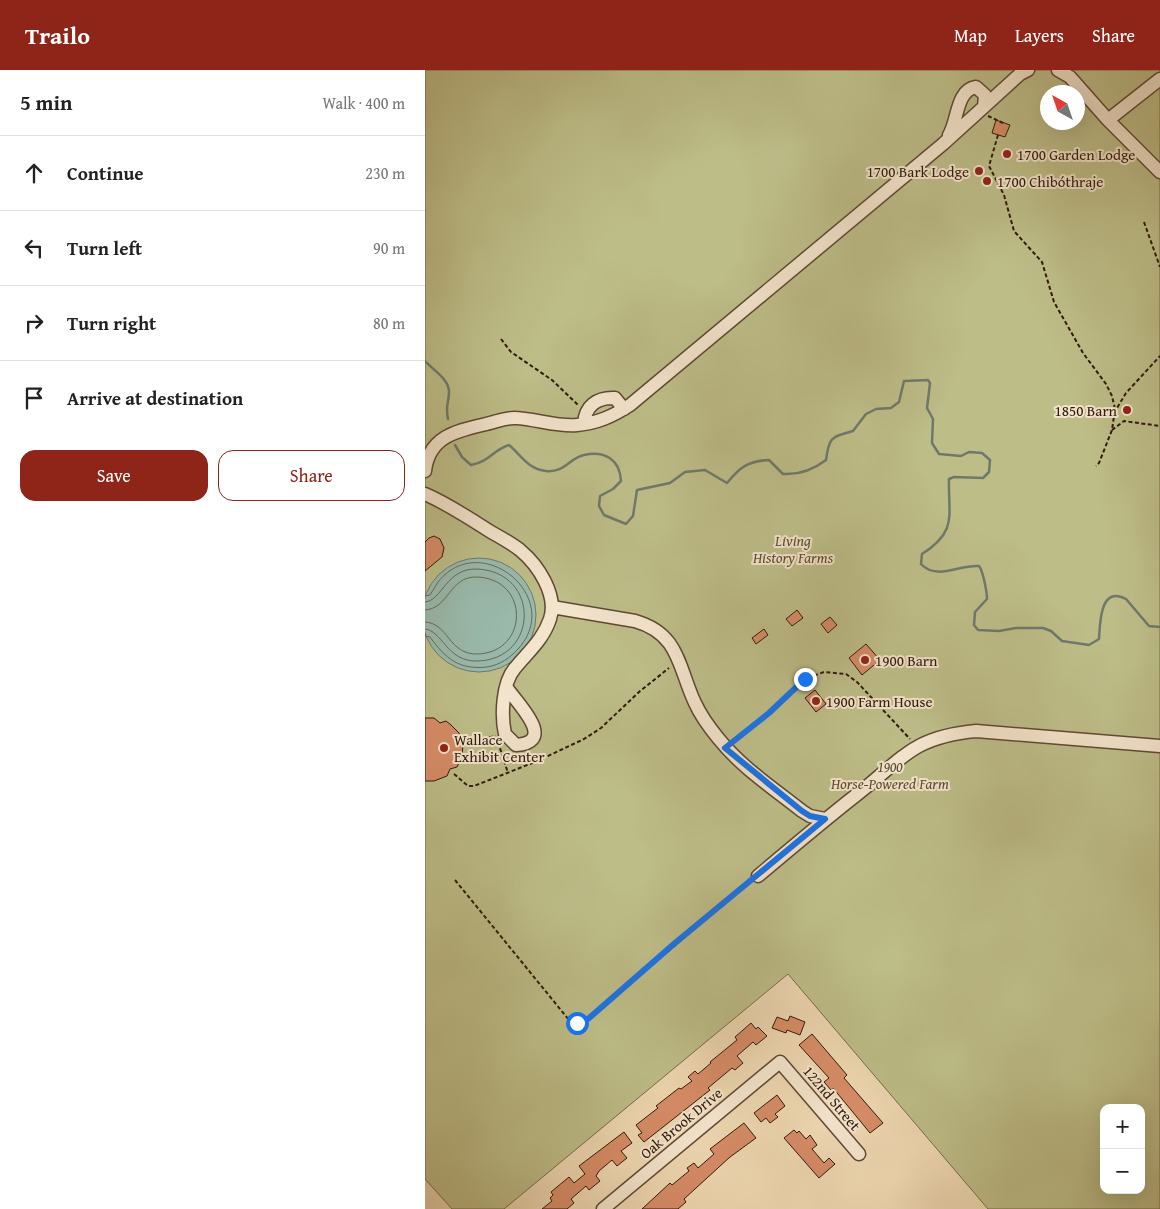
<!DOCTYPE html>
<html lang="en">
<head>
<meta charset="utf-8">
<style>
  :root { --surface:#fff; --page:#f2f2f2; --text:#222; --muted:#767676; --line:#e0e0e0; --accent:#8f2418 }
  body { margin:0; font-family:"Gentium Book Plus",serif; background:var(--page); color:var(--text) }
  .controls { position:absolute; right:15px; bottom:15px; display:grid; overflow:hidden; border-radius:10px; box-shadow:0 5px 20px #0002 }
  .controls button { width:45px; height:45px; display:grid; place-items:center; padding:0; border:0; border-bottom:1px solid var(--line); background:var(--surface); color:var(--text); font:25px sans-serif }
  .compass { position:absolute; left:615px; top:15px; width:45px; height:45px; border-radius:50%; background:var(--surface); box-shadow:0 5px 20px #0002; rotate:320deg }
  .stop { position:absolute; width:15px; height:15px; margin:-11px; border:4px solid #1a73e8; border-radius:50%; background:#fff }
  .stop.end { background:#1a73e8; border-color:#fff; box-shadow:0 1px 5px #0008 }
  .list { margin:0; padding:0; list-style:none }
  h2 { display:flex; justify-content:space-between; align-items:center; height:65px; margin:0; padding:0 20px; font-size:21px }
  h2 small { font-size:16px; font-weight:400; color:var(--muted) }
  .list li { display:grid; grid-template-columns:32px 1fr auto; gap:15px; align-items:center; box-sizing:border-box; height:75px; padding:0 20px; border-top:1px solid var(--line) }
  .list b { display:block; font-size:19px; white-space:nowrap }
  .list em { font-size:16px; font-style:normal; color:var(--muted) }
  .actions { display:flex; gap:10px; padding:15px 20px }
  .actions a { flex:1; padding:11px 0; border:1px solid var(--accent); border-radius:15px; text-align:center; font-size:18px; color:var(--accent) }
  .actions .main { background:var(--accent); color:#fff }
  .icon { flex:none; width:28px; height:28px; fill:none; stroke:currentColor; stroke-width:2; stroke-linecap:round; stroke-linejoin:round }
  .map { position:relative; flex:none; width:735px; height:1139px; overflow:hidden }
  header { display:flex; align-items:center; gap:30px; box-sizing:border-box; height:70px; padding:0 25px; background:var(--accent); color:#fff }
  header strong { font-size:24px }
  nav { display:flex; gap:28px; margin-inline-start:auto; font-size:18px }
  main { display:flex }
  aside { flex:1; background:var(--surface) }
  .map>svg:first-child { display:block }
  .green { fill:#bdbd88; stroke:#766c4a; fill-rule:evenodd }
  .water { fill:#99b9ab; stroke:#6f796b }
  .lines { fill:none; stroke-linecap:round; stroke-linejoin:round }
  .shore { stroke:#646a5b; stroke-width:1 }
  .stream { stroke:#6f796b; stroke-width:2.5 }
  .building { fill:#d68c67; stroke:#301a0b }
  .minor-casing { stroke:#5f4934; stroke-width:15 }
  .path { stroke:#301a0b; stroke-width:2; stroke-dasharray:4 2.5; stroke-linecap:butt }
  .minor { stroke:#f3e4cc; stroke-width:12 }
  .route { stroke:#1a73e8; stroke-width:6 }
  .poi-dot { fill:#8f2418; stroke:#f3e4cc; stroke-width:2 }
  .labels { text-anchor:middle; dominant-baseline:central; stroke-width:4; stroke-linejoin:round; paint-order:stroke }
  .poi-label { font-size:15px; fill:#301a0b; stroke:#f3e4cc; text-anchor:start }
  .park-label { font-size:15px; font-style:italic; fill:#5a4b30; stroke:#f3e4cc }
  .street-label { font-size:15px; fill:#301a0b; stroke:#f3e4cc }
</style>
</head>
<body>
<header>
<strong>Trailo</strong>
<nav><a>Map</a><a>Layers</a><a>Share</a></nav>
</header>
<main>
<aside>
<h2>5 min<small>Walk · 400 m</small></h2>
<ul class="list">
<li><svg class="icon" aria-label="ahead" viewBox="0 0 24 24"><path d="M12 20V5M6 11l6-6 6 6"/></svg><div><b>Continue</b></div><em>230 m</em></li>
<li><svg class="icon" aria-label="left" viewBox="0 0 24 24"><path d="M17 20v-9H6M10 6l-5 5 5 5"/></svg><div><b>Turn left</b></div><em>90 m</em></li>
<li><svg class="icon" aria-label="right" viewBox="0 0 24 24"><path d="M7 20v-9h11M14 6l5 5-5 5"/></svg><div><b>Turn right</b></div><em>80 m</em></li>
<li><svg class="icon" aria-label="arrive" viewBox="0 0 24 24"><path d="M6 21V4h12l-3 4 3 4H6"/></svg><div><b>Arrive at destination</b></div></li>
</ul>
<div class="actions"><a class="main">Save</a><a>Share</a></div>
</aside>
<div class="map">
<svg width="735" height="1139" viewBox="0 0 735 1139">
  <rect width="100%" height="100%" fill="#edd6b0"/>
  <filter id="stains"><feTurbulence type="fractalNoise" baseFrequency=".004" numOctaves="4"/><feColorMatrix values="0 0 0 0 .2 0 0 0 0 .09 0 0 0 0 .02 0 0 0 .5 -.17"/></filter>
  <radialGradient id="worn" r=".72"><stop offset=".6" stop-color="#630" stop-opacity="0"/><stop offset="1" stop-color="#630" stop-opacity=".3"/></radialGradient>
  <!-- green -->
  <path class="green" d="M0,0h735v1139h-172l-200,-235 -284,235h-52l-27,-30zM622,22h30v30h-30zM679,1038h37v82h-37z"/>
  <!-- water -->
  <path class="water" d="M-3 545a57 57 0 1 1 114 0a57 57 0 1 1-114 0Z"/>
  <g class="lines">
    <!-- shore -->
    <path class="shore" d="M0,526l5,-1c3,-4 5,-9 8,-13 42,-53 126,14 81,66 -9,10 -19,17 -32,19 -28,3 -41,-8 -57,-30l-5,-1
      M0,532c17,-1 21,-34 52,-33 64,3 62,91 0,92 -30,1 -35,-31 -52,-32
      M0,540c24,-1 24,-34 52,-33 53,2 52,75 1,77 -30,1 -29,-31 -53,-32"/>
    <!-- stream -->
    <path class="stream" d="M0,291c8,9 24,18 24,31 0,11 -4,13 -1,27
      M30,375l7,12 9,8c20,-4 20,-14 38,-20 13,11 19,24 37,26 19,2 23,-13 38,-16 21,-5 36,5 37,26l-8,8 -13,7 -1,10 5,9 22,9 7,-8 4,-26 33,-7 15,-11 20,-2 22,13c13,-16 21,-22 42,-23l14,14c17,1 30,-4 43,-14 3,-24 6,-23 27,-29l13,-17 10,-5 15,-1 8,-6 5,-21 24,-1 2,3 -3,25 6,11 -1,24 7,11 22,2 8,-4 13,1 8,7 -1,12 -6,6 -29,-1 -5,2c-1,37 9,52 -27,75l-1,10c16,17 39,0 58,2 4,5 8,26 8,33l-12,13 -1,13 4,5 21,1 17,-3h27l8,3 11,10 27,4 10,-6c1,-16 1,-54 27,-40l23,27 11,1"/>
  </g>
  <!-- building -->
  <path class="building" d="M571,50l14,5 -5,12 -13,-4z
    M9,466l6,3 4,9 -2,9 -17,14v-29l4,-4z
    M372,540l6,8 -11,8 -6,-7z
    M405,547l7,8 -9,8 -7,-9z
    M339,559l4,6 -12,9 -4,-6z
    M441,574l14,16 -18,15 -13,-17z
    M390,620l11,14 -10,8 -11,-14z
    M0,648h9l6,5 6,-2 5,4 8,8 4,12 -1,11 -5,11 -7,2 -3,7 -13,5h-9z
    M365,946l15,6 -5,13 -13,-5 -1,3 -14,-5 5,-11 11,4z
    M326,953l5,6 2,-2 9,9 -11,9 -3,-3 -16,14 6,7 -8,7 -3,-2 -24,20 2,2 -66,52 -6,-7 4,-2 -6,-8 22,-17 -2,-2 23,-18 2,1 11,-8 -4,-4 7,-6 3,3 13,-11 -1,-1 27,-22 -2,-3z
    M387,964l35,41 -3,3 39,45 -13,10 -37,-45 -2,2 -7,-8 5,-4 -30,-33z
    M352,1025l8,11 -10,8 3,3 -8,6 -4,-5 -5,4 -7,-9z
    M319,1053l12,15 -26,19 -46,42 2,3 -8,7h-36l28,-26 2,2 17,-14 -2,-3 7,-5 4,5 16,-14 -4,-5z
    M369,1060l3,3 2,-2 7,8 4,-4 7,10 -5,4 12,14 5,-5 6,6 -16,14 -35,-40z
    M199,1062l8,11 -11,8 6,7 -10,8 -5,-6 -13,11 -3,5 4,5 -11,9 -3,-4 -15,13 3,4 -7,6h-25l10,-8 -2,-3 3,-3 -2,-3 18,-15 5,6 11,-9 -6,-8z"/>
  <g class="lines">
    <defs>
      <path id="minor" d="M633,0l12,7 38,43 52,52
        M683,50l52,-41
        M524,65c9,-14 7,-45 27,-48l9,8 -1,12
        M159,354c1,-18 13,-27 31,-26l9,11
        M0,401c4,-35 32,-40 61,-47 10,-2 20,-7 30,-6 20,1 42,9 61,7 21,-2 36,-9 53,-20l313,-261 77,-70 8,-4
        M0,424c23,10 44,24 66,38 9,5 20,11 29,18 18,15 38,45 30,69 -7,21 -22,33 -35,49 -13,15 -14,48 -10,66l11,11c42,-3 1,-42 -9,-57
        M127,537l83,14c45,13 43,46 60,82 6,13 14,24 23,35 23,29 55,50 84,73l8,5 15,3
        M333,806c32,-27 64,-54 97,-80 47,-36 56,-59 121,-65l184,15
        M178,1139l177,-147 79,92"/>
    </defs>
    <!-- minor casing -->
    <use href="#minor" class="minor-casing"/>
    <!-- path -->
    <path class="path" d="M563,46l15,7
      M573,65l-9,31 15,29 10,36 28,31 12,40 29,51 23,31 6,12 3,13 -3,21 -13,33 -3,3
      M719,152l16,45
      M76,269l10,13 41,28 27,26
      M689,343l12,-20 34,-37
      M687,360l12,-9 36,5
      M309,671l35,-28 36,-34 19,-7 22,2 11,8 53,57
      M73,672l10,31
      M39,673l32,-7
      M29,704l14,12h6l61,-24 49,-23 17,-11 38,-36 30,-24
      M30,810l114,140 8,3 11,-4 162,-137"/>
    <!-- minor -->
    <use href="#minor" class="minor"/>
  </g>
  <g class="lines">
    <!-- route -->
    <path class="route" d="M152,953l11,-4 87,-76 150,-124 -15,-3 -8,-5 -77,-63 44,-35 36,-34"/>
  </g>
  <!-- markers -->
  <g class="poi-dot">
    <circle cx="582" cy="84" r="5"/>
    <circle cx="554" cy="101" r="5"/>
    <circle cx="562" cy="111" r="5"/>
    <circle cx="702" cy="340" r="5"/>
    <circle cx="440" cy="590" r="5"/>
    <circle cx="391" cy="631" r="5"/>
    <circle cx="19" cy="678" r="5"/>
  </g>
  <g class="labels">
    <!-- poi labels -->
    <g class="poi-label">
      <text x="592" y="84">1700 Garden Lodge</text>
      <text x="544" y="101" text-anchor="end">1700 Bark Lodge</text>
      <text x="572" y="111">1700 Chibóthraje</text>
      <text x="692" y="340" text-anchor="end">1850 Barn</text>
      <text x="450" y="590">1900 Barn</text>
      <text x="401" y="631">1900 Farm House</text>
      <text x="29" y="669">Wallace<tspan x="29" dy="17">Exhibit Center</tspan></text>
    </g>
    <!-- park labels -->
    <g class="park-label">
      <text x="368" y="470">Living<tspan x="368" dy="17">History Farms</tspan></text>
      <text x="465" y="696">1900<tspan x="465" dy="17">Horse-Powered Farm</tspan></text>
    </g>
    <!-- street labels -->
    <g class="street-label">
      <text transform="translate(407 1028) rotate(50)">122nd Street</text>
      <text transform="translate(256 1053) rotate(-40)">Oak Brook Drive</text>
    </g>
  </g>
  <rect width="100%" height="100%" filter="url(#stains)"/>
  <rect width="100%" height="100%" fill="url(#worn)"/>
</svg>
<div class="controls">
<button>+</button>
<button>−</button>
</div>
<svg class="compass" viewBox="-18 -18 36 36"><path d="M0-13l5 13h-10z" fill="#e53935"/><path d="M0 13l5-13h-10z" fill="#767676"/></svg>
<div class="stop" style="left:152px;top:953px"></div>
<div class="stop end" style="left:380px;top:609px"></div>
</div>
</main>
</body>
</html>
